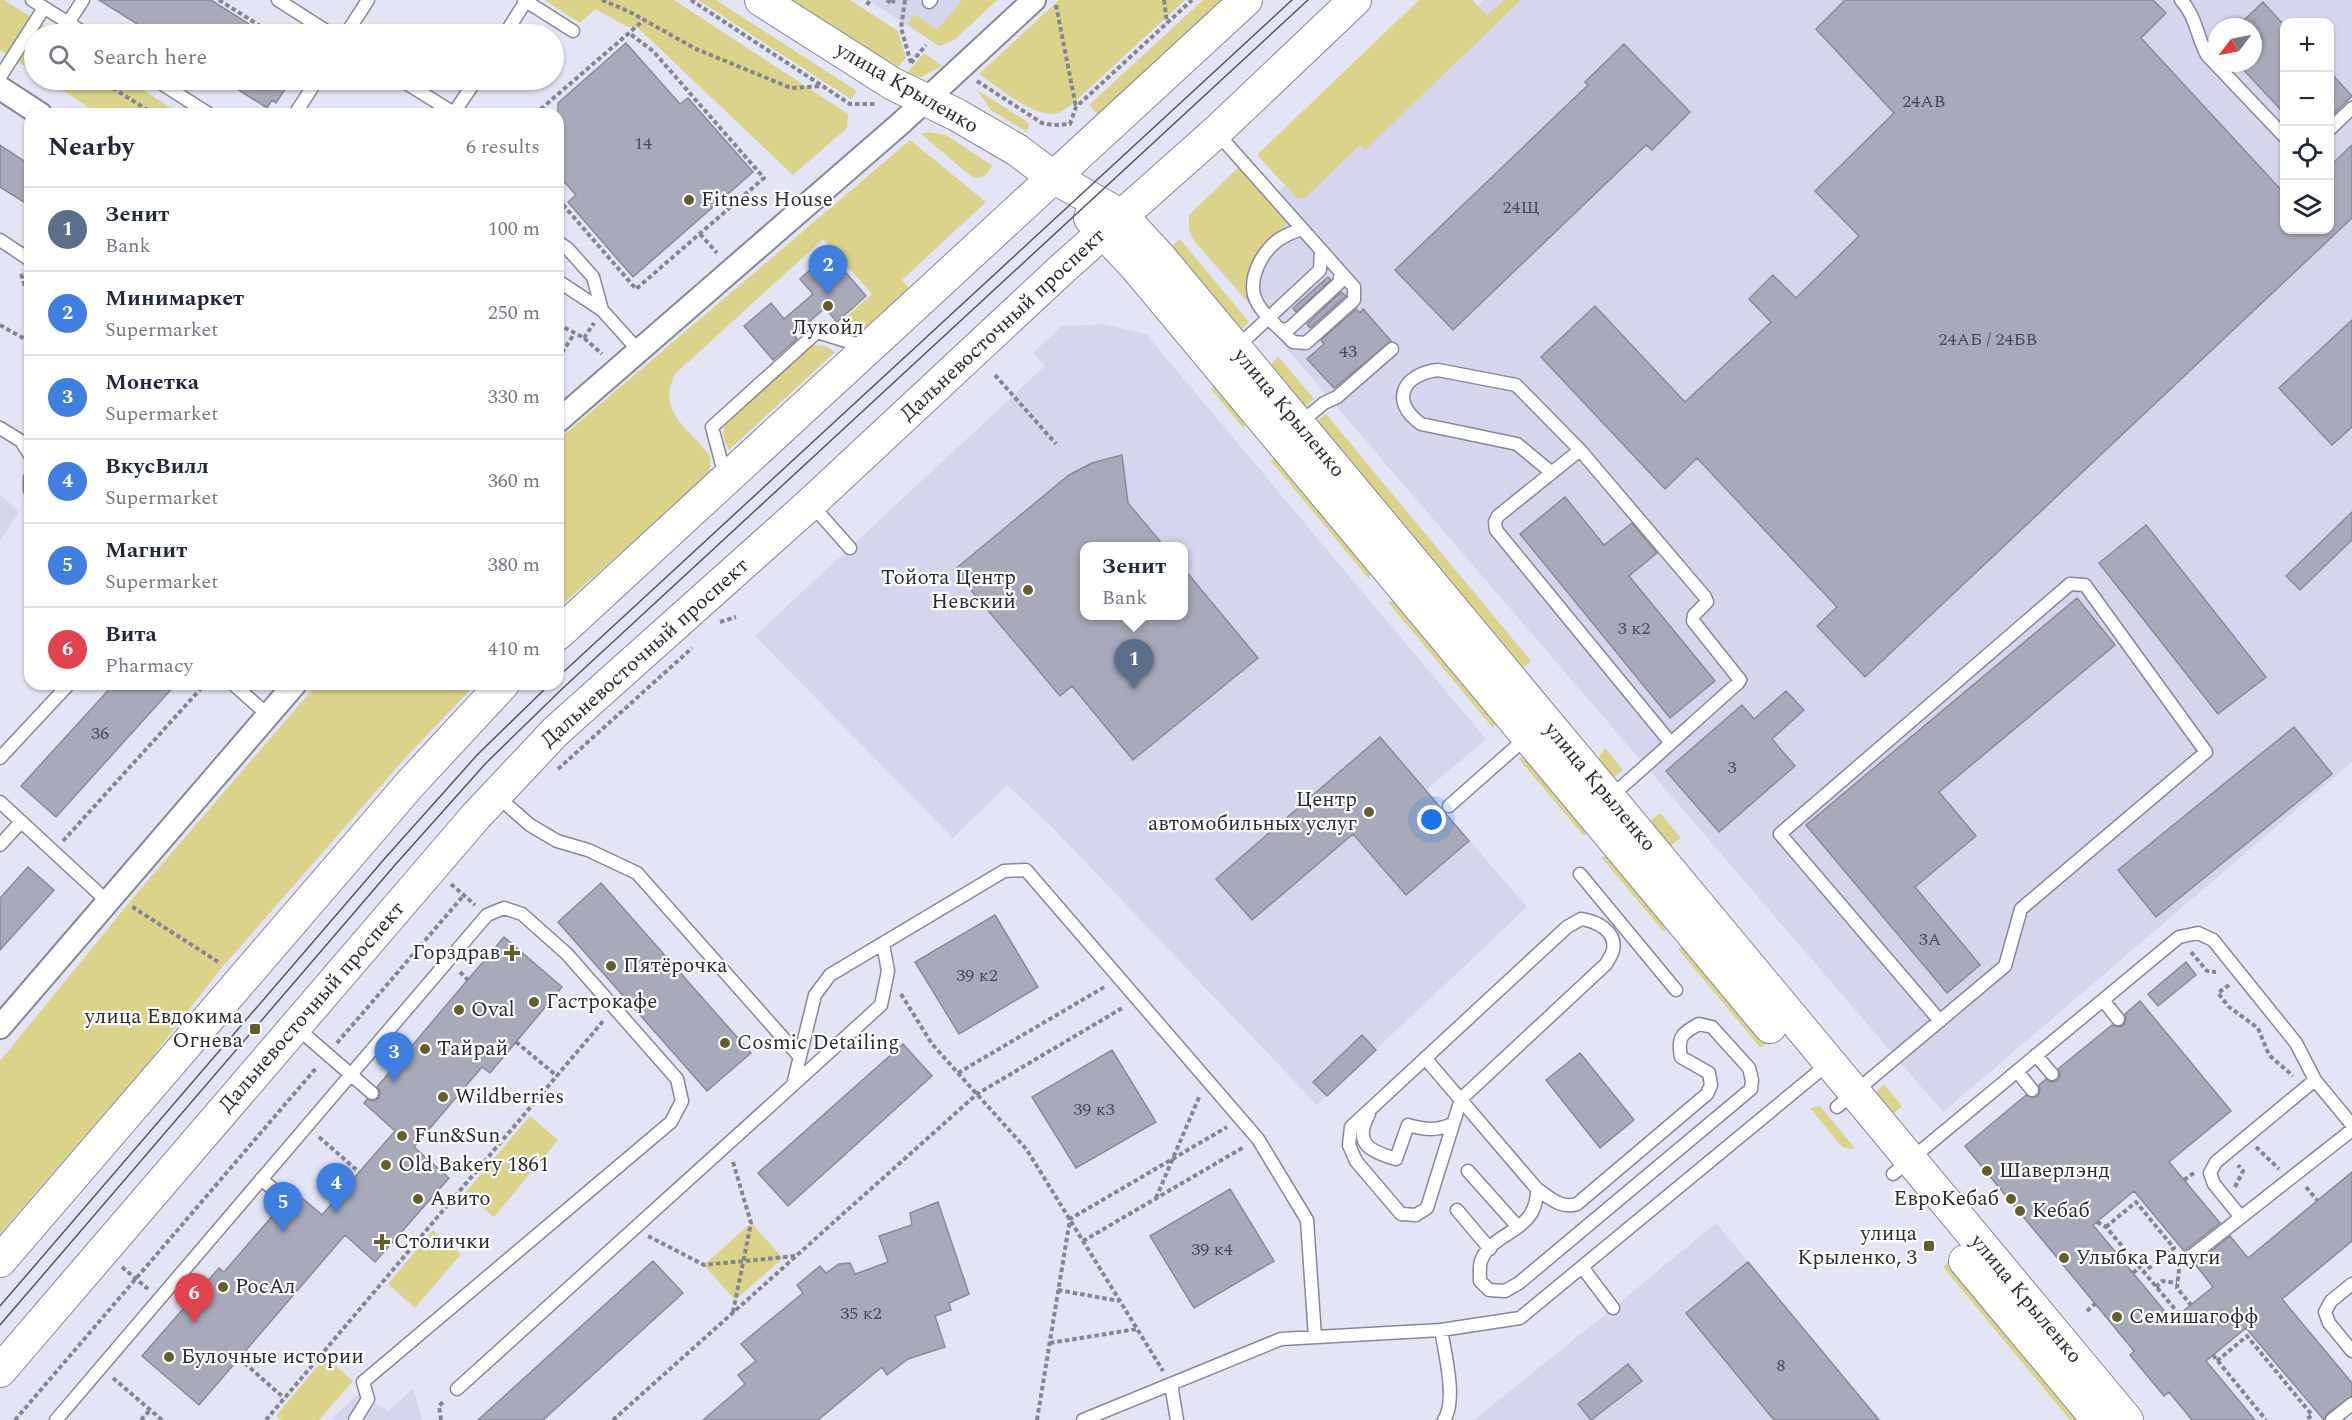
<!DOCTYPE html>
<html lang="en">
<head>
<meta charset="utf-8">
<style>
  :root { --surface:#fff; --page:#f2f2f3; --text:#1f2937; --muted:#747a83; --line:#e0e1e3; --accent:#0b8043 }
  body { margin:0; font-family:Spectral,serif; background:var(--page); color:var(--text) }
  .controls { position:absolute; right:18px; top:18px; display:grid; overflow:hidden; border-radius:12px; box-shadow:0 2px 4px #0004 }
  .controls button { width:54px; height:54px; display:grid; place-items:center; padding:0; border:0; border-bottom:2px solid var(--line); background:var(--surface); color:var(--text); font:30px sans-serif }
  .compass { position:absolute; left:2208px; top:18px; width:54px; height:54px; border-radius:50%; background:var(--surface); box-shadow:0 2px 4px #0004; rotate:238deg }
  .you { position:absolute; left:1432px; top:820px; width:21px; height:21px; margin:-15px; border:4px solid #fff; border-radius:50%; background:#1a73e8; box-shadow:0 0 0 9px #1a73e833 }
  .badge { display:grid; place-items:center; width:39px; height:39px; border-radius:50%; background:var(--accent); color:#fff; font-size:20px; font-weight:700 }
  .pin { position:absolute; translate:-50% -50px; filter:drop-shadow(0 2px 3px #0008) }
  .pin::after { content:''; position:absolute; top:32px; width:21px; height:18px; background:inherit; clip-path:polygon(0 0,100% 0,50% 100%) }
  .popup { position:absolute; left:1080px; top:542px; width:108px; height:78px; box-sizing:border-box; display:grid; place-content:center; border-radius:12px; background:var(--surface); filter:drop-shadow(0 2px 4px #0005); font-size:20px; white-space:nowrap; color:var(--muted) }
  .popup b { font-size:22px; color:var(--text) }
  .popup::after { content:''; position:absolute; left:50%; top:100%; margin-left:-12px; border:12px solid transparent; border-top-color:var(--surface) }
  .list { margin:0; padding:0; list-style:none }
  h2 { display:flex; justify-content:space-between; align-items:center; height:78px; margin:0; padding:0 24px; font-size:26px }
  h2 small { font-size:20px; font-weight:400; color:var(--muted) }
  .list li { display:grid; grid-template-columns:39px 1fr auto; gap:18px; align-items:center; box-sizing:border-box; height:84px; padding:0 24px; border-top:2px solid var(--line) }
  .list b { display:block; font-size:22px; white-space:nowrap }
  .list p { margin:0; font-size:20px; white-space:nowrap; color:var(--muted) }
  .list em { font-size:20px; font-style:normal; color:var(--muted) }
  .icon { flex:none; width:33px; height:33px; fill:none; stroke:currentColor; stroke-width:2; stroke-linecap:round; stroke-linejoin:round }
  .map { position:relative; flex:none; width:2352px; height:1420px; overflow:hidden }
  .search { position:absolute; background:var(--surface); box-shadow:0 2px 4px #0004; left:24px; top:24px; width:540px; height:66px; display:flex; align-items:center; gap:15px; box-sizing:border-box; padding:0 21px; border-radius:33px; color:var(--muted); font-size:22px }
  .panel { position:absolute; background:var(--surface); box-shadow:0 2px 4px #0004; left:24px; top:108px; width:540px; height:582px; border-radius:18px }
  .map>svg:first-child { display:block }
  .built { fill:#d4d6ed; fill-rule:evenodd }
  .green { fill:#dcd38a }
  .building { fill:#a8aaba; stroke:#888a9a; stroke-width:1.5 }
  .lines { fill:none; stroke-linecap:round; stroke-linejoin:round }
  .lane-casing { stroke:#868797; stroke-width:15 }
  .street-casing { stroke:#868797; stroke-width:26 }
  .secondary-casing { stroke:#868797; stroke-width:34 }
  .path { stroke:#848591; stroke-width:4; stroke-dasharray:4.5 3; stroke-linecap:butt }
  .lane { stroke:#fff; stroke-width:12 }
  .street { stroke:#fff; stroke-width:22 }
  .secondary { stroke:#fff; stroke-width:32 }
  .tram { stroke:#55565f; stroke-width:1.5 }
  .poi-dot { fill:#645e2a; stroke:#fff; stroke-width:2 }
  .labels { text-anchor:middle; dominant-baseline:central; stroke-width:4.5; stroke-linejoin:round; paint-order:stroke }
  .number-label { font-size:18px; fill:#4a4b53 }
  .street-label { font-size:21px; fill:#2a2b31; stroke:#fff }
  .poi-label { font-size:21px; fill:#2a2b31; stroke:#fff; text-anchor:start }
</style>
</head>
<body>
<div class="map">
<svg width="2352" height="1420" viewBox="0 0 2352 1420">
  <rect width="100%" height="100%" fill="#e3e4f6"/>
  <!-- built -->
  <path class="built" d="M868,0h129l-43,40 -15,6z
    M1484,0h868v762l-409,350 -735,-855zM2284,22h46v208h-46zM2217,27h36v36h-36z
    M1103,324l43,10 340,405 -60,51 101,117 -210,198 -265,-278 -45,-42 -54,53 -198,-202 290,-270 -12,-13 29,-27zM1084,546h100v70h-100z
    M0,494l19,18 -19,29z
    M1716,1223l165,197h-407l139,-112z
    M413,1389l9,31h-92l28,-26 30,17z"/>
  <!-- green -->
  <path class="green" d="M0,0h4l54,34h-24v38l-34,-22z
    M544,0h130l174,114 -1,14 -54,47 -155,-147 -12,-2 -31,-17 -15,14z
    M698,0h18l141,91 -6,8z
    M791,0h59l48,31 8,27 -9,10z
    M962,0h35l-43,40 -15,6 -31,-21 6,-11 23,16z
    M1059,0h126l-115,106c-4,2 -8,6 -12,7 -22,7 -61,-27 -79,-39z
    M1203,0h19l-124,115 -9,-10z
    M1419,0h53l15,15 17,-15h17l-156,150 -5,-5 -55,53 -7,1 -41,-44z
    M924,53l18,13 -21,11 -15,-3z
    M46,80h81l54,34h-82z
    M976,89l50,32 3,3 -2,8 -36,-22z
    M930,132l16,3 47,31 -9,10 -6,2 -6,-1 -51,-43z
    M910,140l76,62 -84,78 7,8 -49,45h-15l-12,-4 39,-35 -49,-55 -148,135c-19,38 14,54 35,82v14l-9,12 -143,126v-168z
    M1240,166l49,56c-25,22 -50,43 -38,80h-2l-55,-61 -5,-11v-15z
    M1180,239l69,83 -9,9 -73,-81z
    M813,345l12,1 10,6 -106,98c-6,-12 -8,-18 -2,-30l74,-69z
    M1278,356l36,43 -7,6 -10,2 -30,-37z
    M1217,383l29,35 -2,11 -33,-40z
    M1326,414l205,247 -6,6 -6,1 -203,-239 2,-9z
    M1280,459l92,110 -3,10 -99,-119z
    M1397,601l101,118 -5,9 -105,-126z
    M317,684h159l-70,73 -187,214 -72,93 -147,170v-173l137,-168z
    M1605,748l18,22 -14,11 -13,-20z
    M1528,756l60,72 -4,8 -66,-78z
    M1660,813l21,25 -13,9 -19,-22 1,-4z
    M1610,854l58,70 -4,8 -63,-75z
    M1686,945l81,99 -7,3 -82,-98z
    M1884,1084l18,22 -13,11 -15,-22z
    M1820,1106l35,42 -5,1 -8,-2 -32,-39z
    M530,1116l28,24 -64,77 -29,-24z
    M751,1223l32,35 -48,42 -31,-35z
    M433,1230l28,24 -46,54 -27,-24z
    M1949,1261l133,159h-12l-127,-153z
    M325,1357l28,24 -34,39h-38l-5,-4z"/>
  <!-- building -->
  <path class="building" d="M99,0h112l54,34h-112z
    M1845,0h308l13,13 -25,25 143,155v37h46v-64l22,-21v73l-487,459 -48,-51 20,-19 -140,-149 -32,31 -124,-132 54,-51 90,96 86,-80 -22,-23 24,-24 23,23 63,-62 -44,-45 79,-78 -78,-84z
    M2263,2l21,23v88l-47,-50h16v-36h-16z
    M626,43l54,61 8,-6 65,74 -120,105 -65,-75 8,-7 -18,-20v-72z
    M1624,44l66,68 -38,38 -6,-5 -193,185 -58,-60 193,-185 -3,-3z
    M2330,72l22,24 -22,21z
    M223,80h68l-15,23 -4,-3 -5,8z
    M0,145l30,20v41l-30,-19z
    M829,253l37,43 -29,26 -12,-14 -31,27 3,4 -24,21 -29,-34 27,-23 13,16 29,-25 -13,-15z
    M1328,277l3,3 -35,32 -3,-4z
    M1341,292l5,4 -36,32 -3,-4z
    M1356,309l4,4 3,-4 28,32 -57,47 -27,-29 17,-15 -3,-4z
    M2352,320v107l-20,18 -53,-57z
    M1122,455l6,48 36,43h-80v69h100v-46l74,89 -125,102 -61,-74 -12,10 -106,-126 115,-95 23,-12z
    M1565,497l39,48 28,-22 25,30 -28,23 86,105 -45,37 -150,-184z
    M2352,512v28l-52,50 -14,-14z
    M2146,525l120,152 -48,37 -119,-151z
    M2077,598l38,47 -176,147 37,44 -61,51 65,78 -33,28 -141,-168z
    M114,684h62l-120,133 -35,-31z
    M1786,691l18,19 -32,29 23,27 -76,66 -53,-61 76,-66 12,14z
    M2294,727l38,47 -176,143 -38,-47z
    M1380,737l89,104 -63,54 -53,-61 -101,86 -36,-41z
    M28,867l26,23 -54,60v-52z
    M601,883l150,170 -44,38 -149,-169z
    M995,915l43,72 -79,47 -44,-72z
    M504,937l58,50 -72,86 -8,-6 -68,80 35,31 -74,84 -30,-27 -146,170 -57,-49 77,-88 5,4 57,-66 4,2 7,-2 2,-5 -3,-7 3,-3 28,24 73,-84 -31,-28 3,-4 7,2 5,-3 1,-7 -3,-4z
    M2186,962l10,13 -38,31 -10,-12z
    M2140,1001l91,110 -62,51 51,61 -36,28 -50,-60 -41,34 79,95 41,-33 -18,-23 35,-28 18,22 104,-86v69l-70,58 70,84v13l-25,18 -3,6 -78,-92 -40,33 49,59h-63l-23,-28 -5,4 -34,-41 4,-4 -169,-205 61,-51 7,3 5,-2 2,-7 -1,-4 7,-6 4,3 7,-1 3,-5 -2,-7 54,-44 7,2 5,-2 2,-7 -1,-4z
    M1362,1035l14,15 -49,46 -14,-14z
    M903,1044l29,32 -144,130 -30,-33z
    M1112,1050l44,72 -80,46 -44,-71z
    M1580,1053l54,67 -34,28 -54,-68z
    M1230,1189l44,72 -80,47 -44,-72z
    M938,1202l31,92 -20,9 2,7 -16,6 10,31 -37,12 -21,16 -5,-8 -64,53h-115l42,-36 -7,-9 18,-14 -15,-17 62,-51 -6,-8 23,-19 6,7 13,-9 11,-1 5,11 33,-12 -9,-26 33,-11 -2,-12z
    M653,1261l30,32 -140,127h-65z
    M1748,1262l131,158h-105l-88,-107z
    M1628,1364l14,17 -51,39 -13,-16z"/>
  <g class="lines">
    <defs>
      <path id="lane" d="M32,0l54,34
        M278,0l53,34
        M524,0l49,31
        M2181,0c15,16 16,37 26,55l77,81
        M929,2l2,-2
        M68,23l15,-23
        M346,34l22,-34
        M505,34l21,-33
        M0,77l44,-69
        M156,80l53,34
        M401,80l53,33
        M295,114l22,-34
        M453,114l23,-34
        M2330,129l22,-21
        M1217,133l104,117 -1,20 -84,78
        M1302,229c-5,2 -12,4 -17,7 -19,9 -36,37 -31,59 5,18 27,34 39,47l13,1 48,-43v-13l-33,-37
        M0,240l30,20
        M558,242l10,7 25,28 9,33
        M558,281l44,29 36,40
        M1282,330l8,-2 49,-45 2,-10
        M1299,424l25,-21 13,-6 55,-48
        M0,428l21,13 9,14
        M1552,473l-35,-29 -96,-20c-32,-23 -18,-50 17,-54l78,15 64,65
        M725,476l-13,-49 105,-95 49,15
        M30,478v12
        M811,504l39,44
        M233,684l35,31
        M0,758l69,-74
        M497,796l33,29 27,16 31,9 49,23 163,184
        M1610,797c43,-37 85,-76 128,-114l2,-3 -47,-59 1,-6 13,-13 -2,-5 -125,-147 -82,66 -3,6 1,8 174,212
        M0,802l108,100
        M1449,806l78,-69
        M0,845l20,-22
        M1580,874l96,116
        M1581,919c15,2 36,12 32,31 -1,5 -5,10 -7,14l-145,135 -34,109 -11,7 -15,-1 -45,-53 -7,-16 2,-18 216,-200z
        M2103,1000l15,19
        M296,1027l76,66
        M2036,1055l16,19
        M1425,1058l112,131c13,9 24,20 40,15l130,-110 4,-9 -2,-12 -28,-16c-4,-20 1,-24 18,-33l13,3 37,41 3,12 -1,9 -232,194 -14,8 -16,-1 -9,-9c0,-6 -1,-14 1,-20 11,-31 57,-27 56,-72
        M2017,1071l15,19
        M793,1085l88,-80 7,-34 -5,-27
        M1837,1107l168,-141 16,-57 185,-157 -121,-167 -15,-1 -290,250 160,187
        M1369,1114c-16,29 0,37 27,45l12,-34c18,5 28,6 44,-1
        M1468,1171l50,56
        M1893,1174l286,-237 19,-4 15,7 83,103 19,37 37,45
        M261,1179l25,21
        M1457,1210l33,39
        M2240,1216l-26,-32 -4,-11 6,-11 99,-82
        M2189,1258l163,-128
        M1582,1267l31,41
        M2352,1284l-21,17 -6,11 4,11 23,28
        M1441,1330c4,23 16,71 3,90
        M1171,1384l6,36
        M457,1389l336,-304 22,-90 15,-20 174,-104 22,-1 232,269 49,81 8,117
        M56,1420l431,-505 17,-7 18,6 45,40 110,125 5,22 -11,21 -308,260 5,17 -13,21
        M1083,1420l198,-81 160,-9 79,-12 309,-255
        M2332,1420l20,-16"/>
      <path id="street" d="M0,88l40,26
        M558,421l343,-298 133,-123
        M0,1027l295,-343"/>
      <path id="secondary" d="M761,0l132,84 64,31 60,35 36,27 69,39 37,40 968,1164
        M1090,218l45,48 635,761
        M558,634l688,-634
        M0,1261l411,-478 92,-99
        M1965,1261l133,159
        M0,1371l476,-555 80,-85 254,-227 252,-235 154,-137 139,-132"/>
    </defs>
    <!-- lane casing -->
    <use href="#lane" class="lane-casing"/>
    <!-- street casing -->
    <use href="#street" class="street-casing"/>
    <!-- secondary casing -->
    <use href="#secondary" class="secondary-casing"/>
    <!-- path -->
    <path class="path" d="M219,0l54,34
      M602,0l28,12 66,37 95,39 31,-2
      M691,0l159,104h25
      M887,0l5,4 2,-4
      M905,0l-4,28 10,35
      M1164,0l3,23
      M867,5l3,-5
      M1056,5l20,102
      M911,63l15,-18
      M100,80l54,34
      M977,81l65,42 11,2 17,-1 6,-17 116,-107
      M535,114l109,-94
      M558,199l78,90 128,-111 -111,-127 -24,-18
      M700,234l17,19
      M21,274l9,27
      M558,324l26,14 18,16
      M0,325l30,17
      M584,338l10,-15
      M558,359l16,-25
      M995,375l61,69
      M720,622l16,-5
      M558,769l134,-121
      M63,841l142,-157
      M451,884l24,21
      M135,906l-1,2 86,55
      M2191,952l16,19 9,1
      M460,972l8,8
      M2229,985l-11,8 11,14 29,21 11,27 24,21
      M901,994l31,50 95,106 136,221
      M516,1042l41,34
      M337,1043l127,-148
      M958,1073l148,-87
      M319,1137l40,35
      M2256,1147l23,22
      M733,1162l18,61 -18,89
      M2184,1180l10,-7
      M2235,1187l8,-16 -5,-6
      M2306,1187l11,13
      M1156,1198l44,-103
      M2097,1222l9,5 73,87
      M2106,1227l30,-25 38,46 -30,24
      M648,1236l56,29 91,-9
      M1083,1241l161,-94
      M122,1267l26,22
      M2179,1269l-2,19 14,17
      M2133,1273l7,-6
      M2156,1287l6,-6 15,2
      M1058,1290l61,11
      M2087,1311l8,-7
      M1050,1343l87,-14
      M2213,1355l53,65
      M239,1358l45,40
      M2217,1361l30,-25 65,79 -6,5
      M113,1378l49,42
      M15,1420l302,-353
      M141,1420l9,-10
      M266,1420l338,-400
      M441,1420l-2,-14 6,-6
      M613,1420l364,-326 147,-87
      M1037,1420l33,-201 157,-92"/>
    <!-- lane -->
    <use href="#lane" class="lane"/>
    <!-- street -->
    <use href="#street" class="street"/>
    <!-- secondary -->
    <use href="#secondary" class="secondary"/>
    <!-- tram -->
    <path class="tram" d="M558,677l734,-677
      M0,1306l386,-449 92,-103 72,-70
      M0,1325l395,-460 91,-102 77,-75 745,-688"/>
  </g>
  <!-- markers -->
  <g class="poi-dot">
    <circle cx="689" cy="200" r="6"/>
    <circle cx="828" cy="306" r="6"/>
    <circle cx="1028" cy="590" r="6"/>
    <circle cx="1369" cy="812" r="6"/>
    <path d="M509 944h6v6h6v6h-6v6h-6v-6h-6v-6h6z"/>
    <circle cx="611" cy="966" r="6"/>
    <circle cx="534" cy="1002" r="6"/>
    <circle cx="459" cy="1010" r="6"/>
    <rect x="249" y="1023" width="12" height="12" rx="3"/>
    <circle cx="725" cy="1043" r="6"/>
    <circle cx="425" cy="1049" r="6"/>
    <circle cx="443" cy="1097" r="6"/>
    <circle cx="402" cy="1136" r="6"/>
    <circle cx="386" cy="1165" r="6"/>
    <circle cx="1987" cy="1171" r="6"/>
    <circle cx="418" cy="1199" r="6"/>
    <circle cx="2011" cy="1199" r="6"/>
    <circle cx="2020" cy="1211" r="6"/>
    <path d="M379 1233h6v6h6v6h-6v6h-6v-6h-6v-6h6z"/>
    <rect x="1923" y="1240" width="12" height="12" rx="3"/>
    <circle cx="2064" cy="1258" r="6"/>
    <circle cx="223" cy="1287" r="6"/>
    <circle cx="2117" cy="1317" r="6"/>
    <circle cx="169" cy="1357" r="6"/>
  </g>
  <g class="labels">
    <!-- number labels -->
    <g class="number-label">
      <text x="1924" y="101">24АВ</text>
      <text x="643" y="143">14</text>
      <text x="1521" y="207">24Щ</text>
      <text x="1988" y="339">24АБ / 24БВ</text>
      <text x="1348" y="351">43</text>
      <text x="1634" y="628">3 к2</text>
      <text x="100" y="733">36</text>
      <text x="1732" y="767">3</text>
      <text x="1930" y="939">3А</text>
      <text x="977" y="975">39 к2</text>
      <text x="1094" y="1109">39 к3</text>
      <text x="1212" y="1249">39 к4</text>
      <text x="861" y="1313">35 к2</text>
      <text x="1781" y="1365">8</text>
    </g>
    <!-- street labels -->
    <g class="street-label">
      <text transform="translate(907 88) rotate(30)">улица Крыленко</text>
      <text transform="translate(1003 325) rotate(-43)">Дальневосточный проспект</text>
      <text transform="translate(1289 413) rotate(50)">улица Крыленко</text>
      <text transform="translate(645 653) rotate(-42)">Дальневосточный проспект</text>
      <text transform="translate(1600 787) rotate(50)">улица Крыленко</text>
      <text transform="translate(312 1007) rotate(-49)">Дальневосточный проспект</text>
      <text transform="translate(2026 1299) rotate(50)">улица Крыленко</text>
    </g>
    <!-- poi labels -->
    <g class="poi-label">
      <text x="701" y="200">Fitness House</text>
      <text x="828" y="328" text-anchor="middle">Лукойл</text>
      <text x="1016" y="578" text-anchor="end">Тойота Центр<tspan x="1016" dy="24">Невский</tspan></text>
      <text x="1357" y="800" text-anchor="end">Центр<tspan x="1357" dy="24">автомобильных услуг</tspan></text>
      <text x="500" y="953" text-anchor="end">Горздрав</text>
      <text x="623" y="966">Пятёрочка</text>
      <text x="546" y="1002">Гастрокафе</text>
      <text x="471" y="1010">Oval</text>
      <text x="243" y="1017" text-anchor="end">улица Евдокима<tspan x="243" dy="24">Огнева</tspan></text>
      <text x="737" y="1043">Cosmic Detailing</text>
      <text x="437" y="1049">Тайрай</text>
      <text x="455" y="1097">Wildberries</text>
      <text x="414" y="1136">Fun&amp;Sun</text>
      <text x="398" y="1165">Old Bakery 1861</text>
      <text x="1999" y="1171">Шаверлэнд</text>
      <text x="430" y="1199">Авито</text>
      <text x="1999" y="1199" text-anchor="end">ЕвроКебаб</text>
      <text x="2032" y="1211">Кебаб</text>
      <text x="1917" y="1234" text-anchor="end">улица<tspan x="1917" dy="24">Крыленко, 3</tspan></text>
      <text x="394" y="1242">Столички</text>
      <text x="2076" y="1258">Улыбка Радуги</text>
      <text x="235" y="1287">РосАл</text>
      <text x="2129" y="1317">Семишагофф</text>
      <text x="181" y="1357">Булочные истории</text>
    </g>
  </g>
</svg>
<div class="controls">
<button>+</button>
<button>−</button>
<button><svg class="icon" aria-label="locate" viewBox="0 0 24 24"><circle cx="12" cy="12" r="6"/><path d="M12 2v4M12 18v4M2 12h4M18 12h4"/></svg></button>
<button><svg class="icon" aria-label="layers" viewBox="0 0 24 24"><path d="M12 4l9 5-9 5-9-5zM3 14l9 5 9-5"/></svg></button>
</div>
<svg class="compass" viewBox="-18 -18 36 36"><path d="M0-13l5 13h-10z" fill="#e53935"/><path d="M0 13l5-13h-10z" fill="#747a83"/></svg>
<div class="you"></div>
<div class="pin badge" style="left:1134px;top:689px;background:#5c6f8a">1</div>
<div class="popup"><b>Зенит</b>Bank</div>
<div class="pin badge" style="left:828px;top:295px;background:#3f7fe0">2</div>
<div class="pin badge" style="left:394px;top:1082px;background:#3f7fe0">3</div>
<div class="pin badge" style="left:336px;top:1213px;background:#3f7fe0">4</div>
<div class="pin badge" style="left:283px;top:1232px;background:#3f7fe0">5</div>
<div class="pin badge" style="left:194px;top:1323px;background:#e0444e">6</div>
<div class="search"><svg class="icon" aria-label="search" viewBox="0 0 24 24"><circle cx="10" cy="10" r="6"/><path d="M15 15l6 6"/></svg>Search here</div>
<section class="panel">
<h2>Nearby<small>6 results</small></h2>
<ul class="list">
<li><span class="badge" style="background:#5c6f8a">1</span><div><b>Зенит</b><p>Bank</p></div><em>100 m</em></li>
<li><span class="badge" style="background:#3f7fe0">2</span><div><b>Минимаркет</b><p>Supermarket</p></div><em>250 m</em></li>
<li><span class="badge" style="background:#3f7fe0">3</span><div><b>Монетка</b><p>Supermarket</p></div><em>330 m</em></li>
<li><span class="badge" style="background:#3f7fe0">4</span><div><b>ВкусВилл</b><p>Supermarket</p></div><em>360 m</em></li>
<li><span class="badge" style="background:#3f7fe0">5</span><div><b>Магнит</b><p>Supermarket</p></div><em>380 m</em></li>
<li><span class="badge" style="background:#e0444e">6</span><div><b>Вита</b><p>Pharmacy</p></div><em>410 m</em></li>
</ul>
</section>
</div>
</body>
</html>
